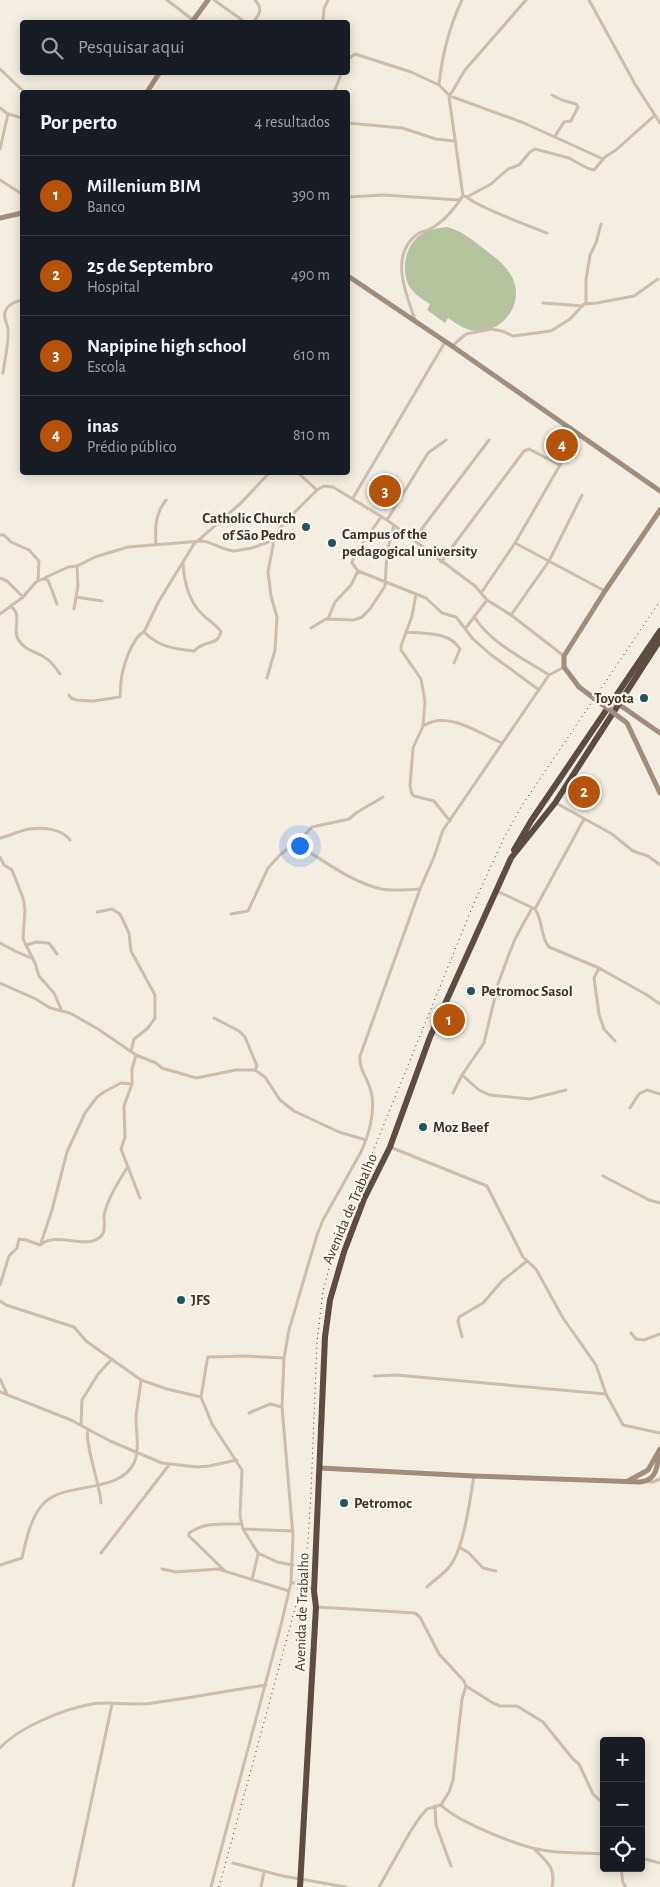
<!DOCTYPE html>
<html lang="pt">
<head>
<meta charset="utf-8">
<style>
  :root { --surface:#171b24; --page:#242831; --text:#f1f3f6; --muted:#9ea1a6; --line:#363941; --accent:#b45309 }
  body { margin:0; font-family:"Alegreya Sans",sans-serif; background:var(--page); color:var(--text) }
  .controls { position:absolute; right:15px; bottom:15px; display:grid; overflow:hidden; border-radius:5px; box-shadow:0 2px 12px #0003 }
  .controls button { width:45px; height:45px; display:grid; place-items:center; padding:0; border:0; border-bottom:1px solid var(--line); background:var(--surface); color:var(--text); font:25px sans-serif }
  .you { position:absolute; left:299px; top:845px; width:18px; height:18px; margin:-12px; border:4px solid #fff; border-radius:50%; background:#1a73e8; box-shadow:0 0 0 8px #1a73e833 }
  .badge { display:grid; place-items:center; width:32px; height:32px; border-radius:50%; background:var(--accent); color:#fff; font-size:16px; font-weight:700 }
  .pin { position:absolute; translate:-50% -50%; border:2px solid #fff; box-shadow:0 1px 5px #0006 }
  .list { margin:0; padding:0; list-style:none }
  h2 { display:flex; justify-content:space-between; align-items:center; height:65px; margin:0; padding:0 20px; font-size:21px }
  h2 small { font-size:16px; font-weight:400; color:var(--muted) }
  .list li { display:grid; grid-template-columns:32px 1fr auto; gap:15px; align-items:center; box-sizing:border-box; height:80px; padding:0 20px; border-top:1px solid var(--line) }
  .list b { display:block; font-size:19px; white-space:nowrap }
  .list p { margin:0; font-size:16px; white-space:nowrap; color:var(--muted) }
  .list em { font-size:16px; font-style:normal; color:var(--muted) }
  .icon { flex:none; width:28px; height:28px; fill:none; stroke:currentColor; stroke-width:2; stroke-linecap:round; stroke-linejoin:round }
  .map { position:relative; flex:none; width:660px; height:1887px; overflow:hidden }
  .search { position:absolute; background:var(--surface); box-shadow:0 2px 12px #0003; left:20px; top:20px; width:330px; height:55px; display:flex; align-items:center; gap:12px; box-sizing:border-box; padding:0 18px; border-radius:5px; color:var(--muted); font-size:19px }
  .panel { position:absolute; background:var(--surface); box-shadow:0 2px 12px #0003; left:20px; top:90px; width:330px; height:385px; border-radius:5px }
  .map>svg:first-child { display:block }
  .green { fill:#b5c49f }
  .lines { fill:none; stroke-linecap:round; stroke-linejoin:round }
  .street { stroke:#cdbeab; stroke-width:3 }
  .secondary { stroke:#a18d7c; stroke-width:5 }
  .highway { stroke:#5c4c42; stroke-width:6 }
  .rail { stroke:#3b312b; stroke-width:1; stroke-dasharray:1 4; stroke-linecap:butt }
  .secondary-bridge { stroke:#a18d7c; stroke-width:5 }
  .poi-dot { fill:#1e555f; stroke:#fbf6ee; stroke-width:2 }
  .labels { text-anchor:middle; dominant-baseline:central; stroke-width:4.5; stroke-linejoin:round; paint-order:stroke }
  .poi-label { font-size:15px; font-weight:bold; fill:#3b312b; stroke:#fbf6ee; text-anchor:start }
  .street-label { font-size:15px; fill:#3b312b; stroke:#fbf6ee }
</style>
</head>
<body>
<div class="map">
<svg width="660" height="1887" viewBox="0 0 660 1887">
  <rect width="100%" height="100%" fill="#f4ede1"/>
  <!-- green -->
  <path class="green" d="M447,227c15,4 24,12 36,21 10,8 21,15 28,27 15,25 -6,58 -35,56 -11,-1 -19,-7 -28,-13l-3,5 -18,-13 3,-6c-8,-5 -16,-10 -21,-18 -9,-18 -3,-43 14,-53 8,-4 15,-5 24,-6z"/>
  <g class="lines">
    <!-- street -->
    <path class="street" d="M167,0l26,20
      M214,0l31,22
      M589,0l46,84 25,39
      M253,22c7,-8 10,-13 2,-22
      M323,22l1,-13 4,-9
      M348,59l7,-5 56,18 28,13 11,11 74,27 79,36
      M0,69l24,23
      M439,85c3,-29 10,-58 23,-85
      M334,92l8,-20
      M552,95l10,5 14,4 2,3 -7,14 -7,1 -9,14
      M0,108l8,6 14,4
      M348,123l54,5 34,11 18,2
      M0,149l8,-35
      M0,180l22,14
      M348,197l36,-2 75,5 4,-4 4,1 24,-13 17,-15 11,-4 11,-13 5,-3 34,9 18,10 7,2 11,-13 11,-7 38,-34
      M467,197c8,9 65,30 80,36
      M543,303l40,3
      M586,304v-24l4,-25 6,-12 5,-19
      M415,320c-9,-27 -27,-66 4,-87 4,-2 8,-2 11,-4 14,-7 24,-20 33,-33l-14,-99 16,-27 61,-70
      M452,346l14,-12 25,-5 11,2 11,5 38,-5 19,-12 14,-15 13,-1 37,-7 24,-17
      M3,373c2,-15 6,-30 5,-44 -1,-7 -6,-13 -2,-19 2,-5 11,-10 16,-9
      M297,472l20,18
      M353,498l92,-156
      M381,517l-27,39 -2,7 6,8 68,27 16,15 14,4 17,22 17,15 49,36
      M387,520l41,-67 18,-13
      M0,535h4l7,7 18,8 10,11 -1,20
      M414,539l75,-99
      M515,543l90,48
      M156,544c-1,-16 -1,-30 10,-44
      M441,562l83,-111 5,-2 31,16
      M0,578l7,3 16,16
      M44,579l4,1 9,24
      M481,593l34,-50 45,-78 19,-30
      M416,594l-4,22 -11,30v4l20,29 4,22 -2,25 -10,22 -3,38 2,8 2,2 20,5 16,20
      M76,597l26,4
      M11,607c12,7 1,22 7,32 5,10 18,13 26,18 6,3 12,11 16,17
      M74,609l4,-23 -1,-20
      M0,614l23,-17 13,-15 32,-15 9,-1 18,-9 33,-10 74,-6c11,1 20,9 32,10l18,-3 22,-8 8,-15 35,-35 7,-4 9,1 54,33 88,66 12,14 24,15 53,41
      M511,615l38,-54 33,-66
      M475,618c16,25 49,41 74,57
      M328,619l7,-17 16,-17 7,-14
      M311,628l15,-9 28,1 8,-3 8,-8 15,-23 2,-34 7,-27
      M465,629l22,-29
      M144,632c15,15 30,17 50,19 3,-2 4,-4 7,-5 9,-5 17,-2 20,-14 -4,-7 -12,-11 -18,-17 -14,-13 -19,-33 -20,-52
      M406,632c18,2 43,-1 54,17l-6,14
      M267,678l8,-28 2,-33 -6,-21 -3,-24 6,-32
      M69,695l2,3 5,2 17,1 27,-4c1,-5 0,-10 1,-15 1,-13 11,-45 23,-50l15,-31 35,-57 47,-41 29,-31
      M423,726c25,-16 55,7 79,17
      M556,803l56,31 21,17 15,5 12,9
      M0,838c10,-2 20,-8 30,-9 13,-2 32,0 40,11
      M295,845l17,-18 37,-8 7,-6 27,-16
      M0,857l4,8 8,5 11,28 2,11 -2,30 12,24 4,13 15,17 7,16
      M497,891l38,18c8,11 5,27 14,38l50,21 48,27 13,9
      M535,909l49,-90
      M97,912l15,-3 8,5 9,19 2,18 24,44v23l-7,10 -14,11 -3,12
      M231,914l17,-3 20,-43 12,-13 12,-10 7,1c26,15 52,36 82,43 12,2 26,1 39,0
      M0,943l15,8 16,7
      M27,945l9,-3 13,1 8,11
      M599,968l-5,10 5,36 5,15 11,12
      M0,983l36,16 14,9 20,5 28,16 38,26 20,8 6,5 34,10 40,-8h19l10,7 15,23 14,11 45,21 27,8
      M214,1018l25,13 6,6 12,29 -2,4
      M136,1055l-4,14v15l-8,22 1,31 -4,12 19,49
      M462,1075l17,15 11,5 40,4 36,-9
      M453,1093l9,-18 22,-32 14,-59 11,-30 6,-15 17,-31
      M630,1108l9,-14 8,-4 13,4
      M390,1147l97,39 36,71 13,12 27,49 33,47 10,29 17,31 37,8
      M603,1176l46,24 11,3
      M41,1243l11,-33 15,-58 18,-39 12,-16 7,-5 17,-9 11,1
      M0,1285l9,-29 8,-8 2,-9 7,1 14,5c18,-15 48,7 62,-10 4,-5 2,-12 2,-19 3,-17 14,-33 23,-48
      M0,1301l6,4 68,22 12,14 55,39 26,9 34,8
      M631,1333l5,6 8,1 16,-6
      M462,1337l-4,-16 1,-4 24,-14 19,-22 25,-20
      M284,1358l5,-28 28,-95 6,-15 39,-70c8,-19 15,-45 7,-65 -4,-10 -10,-18 -9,-29l60,-167 14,-32 9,-27 106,-155 15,-8
      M374,1376l22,-1 210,19
      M0,1379l7,15
      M0,1392l71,28 39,21 52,22 35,4 12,-1 28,-6
      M249,1413l21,-9 12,3
      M81,1425l1,-25 16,-26 14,-15
      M88,1430c-4,12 12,54 13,73
      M647,1482h6l7,-3
      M243,1529l50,2
      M459,1547l10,6 14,15 13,3
      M101,1553l68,-88
      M0,1565l22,-7c4,-18 9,-43 23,-56 22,-20 75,-9 89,-39 6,-13 2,-31 2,-45 1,-13 4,-26 5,-38
      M162,1569l14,3 42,-3 71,22
      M225,1571l-36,-35v-3c16,-11 33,-9 52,-9
      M252,1580l6,-26
      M291,1583h11l12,7
      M427,1587c7,-7 17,-13 23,-21 14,-18 20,-67 24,-90
      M317,1607l98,6 5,4 19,37 25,27 2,5 -4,13 -9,81 -4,12 -8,13 -14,4 -7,8 -10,15 -31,55
      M466,1686l27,17 7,3h17l26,16 30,37 6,5 14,30 11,10
      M0,1748c19,-21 64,-39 92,-44 19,-3 40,2 61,-1 37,-5 75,-12 113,-18
      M441,1805c15,16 79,42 101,45 20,4 41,2 62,4
      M435,1806l1,19 15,41
      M535,1850c13,12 21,19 17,37
      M641,1858l19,5
      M233,1863l50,13 63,11
      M621,1868l2,15 3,4
      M73,1887l39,-183
      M211,1887l69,-258 11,-46 2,-47 -11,-129 2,-49 -38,-2 -38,1 -1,4 -6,36 11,27 30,46 -2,46 3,13 15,24 19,9 16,3
      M261,1887l3,-15"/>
    <!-- secondary -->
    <path class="secondary" d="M192,22l16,-22
      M147,92l13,-20
      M0,218l22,-5
      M348,276l104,70 208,145
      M579,687l-15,-20v-11l41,-65 55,-81
      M614,701l46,32
      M320,1468l154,8 166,6c17,-2 16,-14 20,-28
      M628,1481l20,-11 12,-21"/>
    <!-- highway -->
    <path class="highway" d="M514,850l17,-29 129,-190
      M300,1887l16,-280 -2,-16 11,-254 5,-37 14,-48 20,-53 26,-52 40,-110 81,-179 44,-55 105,-163"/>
    <!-- rail -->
    <path class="rail" d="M219,1887l83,-304 6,-41 3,-49 6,-151 6,-51 8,-30 19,-53 124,-305 30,-65 17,-31 139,-206"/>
    <!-- secondary-bridge -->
    <path class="secondary-bridge" d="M579,687l48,36 33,70"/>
  </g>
  <!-- markers -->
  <g class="poi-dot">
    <circle cx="306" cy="527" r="5"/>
    <circle cx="332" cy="543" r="5"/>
    <circle cx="644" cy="698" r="5"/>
    <circle cx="471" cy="991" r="5"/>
    <circle cx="423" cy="1127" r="5"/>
    <circle cx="181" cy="1300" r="5"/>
    <circle cx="344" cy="1503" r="5"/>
  </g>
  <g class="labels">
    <!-- poi labels -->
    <g class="poi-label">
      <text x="296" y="518" text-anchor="end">Catholic Church<tspan x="296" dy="17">of São Pedro</tspan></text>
      <text x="342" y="534">Campus of the<tspan x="342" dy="17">pedagogical university</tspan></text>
      <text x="634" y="698" text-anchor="end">Toyota</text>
      <text x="481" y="991">Petromoc Sasol</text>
      <text x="433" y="1127">Moz Beef</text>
      <text x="191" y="1300">JFS</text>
      <text x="354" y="1503">Petromoc</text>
    </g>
    <!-- street labels -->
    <g class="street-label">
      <text transform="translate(350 1209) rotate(-67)">Avenida de Trabalho</text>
      <text transform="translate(302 1612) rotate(-88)">Avenida de Trabalho</text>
    </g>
  </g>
</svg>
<div class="controls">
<button>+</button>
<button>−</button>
<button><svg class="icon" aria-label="locate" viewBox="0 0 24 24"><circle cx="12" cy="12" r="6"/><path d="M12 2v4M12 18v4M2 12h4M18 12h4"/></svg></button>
</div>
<div class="you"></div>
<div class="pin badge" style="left:449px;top:1020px">1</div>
<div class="pin badge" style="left:584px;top:792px">2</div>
<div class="pin badge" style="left:385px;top:491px">3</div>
<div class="pin badge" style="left:562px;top:445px">4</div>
<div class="search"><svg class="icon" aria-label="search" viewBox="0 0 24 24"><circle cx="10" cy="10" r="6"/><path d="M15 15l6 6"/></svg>Pesquisar aqui</div>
<section class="panel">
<h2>Por perto<small>4 resultados</small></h2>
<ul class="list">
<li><span class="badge">1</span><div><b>Millenium BIM</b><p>Banco</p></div><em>390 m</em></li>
<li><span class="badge">2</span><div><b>25 de Septembro</b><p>Hospital</p></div><em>490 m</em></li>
<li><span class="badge">3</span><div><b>Napipine high school</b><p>Escola</p></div><em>610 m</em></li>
<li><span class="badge">4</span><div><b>inas</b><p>Prédio público</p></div><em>810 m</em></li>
</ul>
</section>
</div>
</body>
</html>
